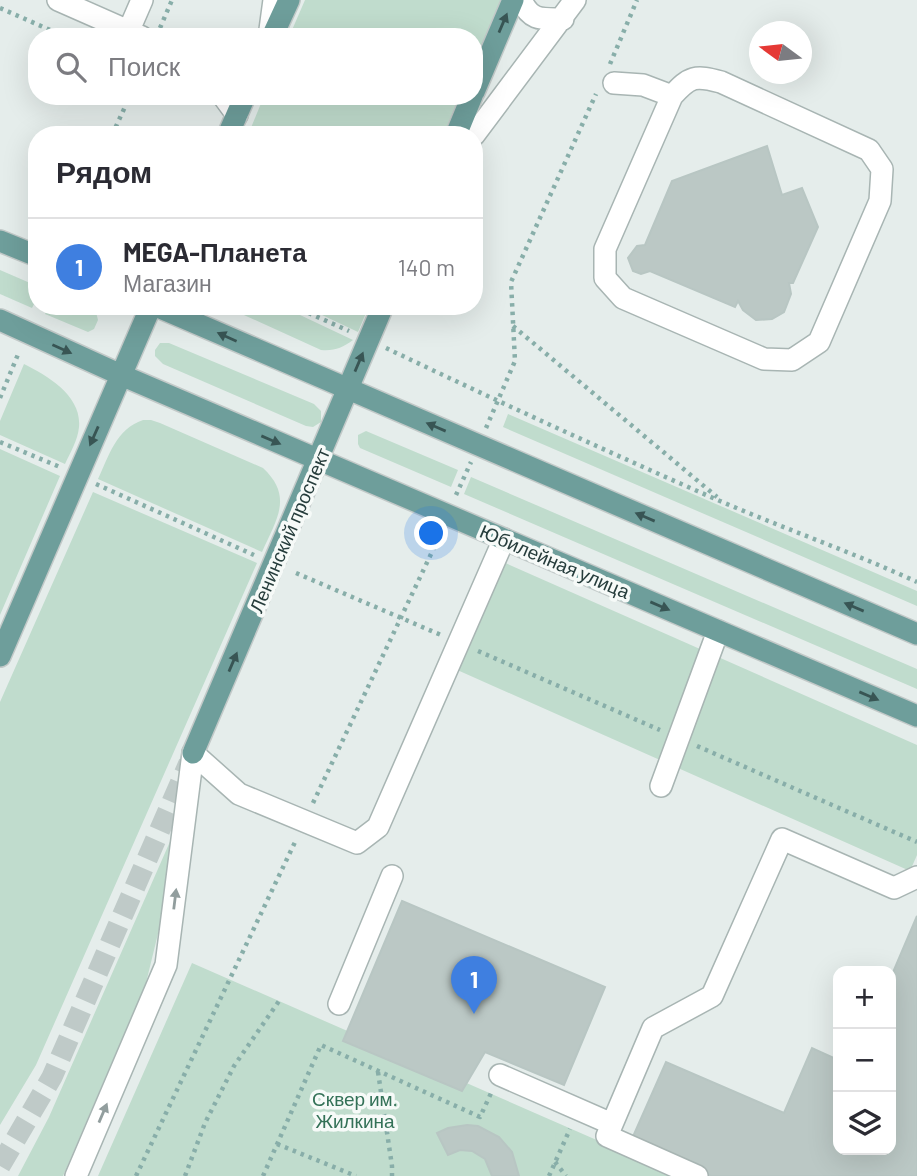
<!DOCTYPE html>
<html lang="ru">
<head>
<meta charset="utf-8">
<style>
  :root { --surface:#fff; --page:#f7f7f7; --text:#2b2b33; --muted:#7c7c81; --line:#e1e1e2; --accent:#1a73e8 }
  body { margin:0; font-family:Barlow,sans-serif; background:var(--page); color:var(--text) }
  .controls { position:absolute; right:21px; bottom:21px; display:grid; overflow:hidden; border-radius:14px; box-shadow:0 7px 28px #0002 }
  .controls button { width:63px; height:63px; display:grid; place-items:center; padding:0; border:0; border-bottom:2px solid var(--line); background:var(--surface); color:var(--text); font:35px sans-serif }
  .compass { position:absolute; left:749px; top:21px; width:63px; height:63px; border-radius:50%; background:var(--surface); box-shadow:0 7px 28px #0002; rotate:285deg }
  .you { position:absolute; left:432px; top:534px; width:24px; height:24px; margin:-18px; border:5px solid #fff; border-radius:50%; background:#1a73e8; box-shadow:0 0 0 10px #1a73e833 }
  .badge { display:grid; place-items:center; width:46px; height:46px; border-radius:50%; background:var(--accent); color:#fff; font-size:23px; font-weight:700 }
  .pin { position:absolute; translate:-50% -58px; filter:drop-shadow(0 2px 4px #0008) }
  .pin::after { content:''; position:absolute; top:37px; width:24px; height:21px; background:inherit; clip-path:polygon(0 0,100% 0,50% 100%) }
  .list { margin:0; padding:0; list-style:none }
  h2 { display:flex; justify-content:space-between; align-items:center; height:91px; margin:0; padding:0 28px; font-size:30px }
  h2 small { font-size:23px; font-weight:400; color:var(--muted) }
  .list li { display:grid; grid-template-columns:46px 1fr auto; gap:21px; align-items:center; box-sizing:border-box; height:98px; padding:0 28px; border-top:2px solid var(--line) }
  .list b { display:block; font-size:26px; white-space:nowrap }
  .list p { margin:0; font-size:23px; white-space:nowrap; color:var(--muted) }
  .list em { font-size:23px; font-style:normal; color:var(--muted) }
  .icon { flex:none; width:38px; height:38px; fill:none; stroke:currentColor; stroke-width:2; stroke-linecap:round; stroke-linejoin:round }
  .map { position:relative; flex:none; width:917px; height:1176px; overflow:hidden }
  .search { position:absolute; background:var(--surface); box-shadow:0 7px 28px #0002; left:28px; top:28px; width:455px; height:77px; display:flex; align-items:center; gap:18px; box-sizing:border-box; padding:0 24px; border-radius:28px; color:var(--muted); font-size:26px }
  .panel { position:absolute; background:var(--surface); box-shadow:0 7px 28px #0002; left:28px; top:126px; width:455px; height:189px; border-radius:28px }
  .map>svg:first-child { display:block }
  .green { fill:#c0dccd }
  .building { fill:#bbc8c5; stroke:#b8c6c3; stroke-width:2 }
  .lines { fill:none; stroke-linecap:round; stroke-linejoin:round }
  .major-tunnel { stroke:#bfcac8; stroke-width:21; stroke-dasharray:21 10; stroke-linecap:butt }
  .minor-casing { stroke:#a8b5b3; stroke-width:24 }
  .major-casing { stroke:#c2c9c8; stroke-width:24 }
  .path { stroke:#88aea9; stroke-width:4.5; stroke-dasharray:3.5 5; stroke-linecap:butt }
  .minor { stroke:#fff; stroke-width:21 }
  .major { stroke:#6e9e9b; stroke-width:21 }
  .oneway { fill:#385554 }
  .oneway2 { fill:#929e9e }
  .labels { text-anchor:middle; dominant-baseline:central; stroke-width:7; stroke-linejoin:round; paint-order:stroke }
  .street-label { font-size:19px; fill:#263d3c; stroke:#f6faf8 }
  .park-label { font-size:19px; fill:#337157; stroke:#f6faf8 }
</style>
</head>
<body>
<div class="map">
<svg width="917" height="1176" viewBox="0 0 917 1176">
  <rect width="100%" height="100%" fill="#e5edeb"/>
  <!-- green -->
  <path class="green" d="M305,0h196l-27,63v-26h-185z
    M264,96h196l-17,39h-195z
    M0,270l37,16v12l-5,10 -32,-14z
    M49,306h34l13,6 2,8 -4,9 -6,3 -43,-18z
    M224,306h57l72,34c-11,8 -18,11 -32,10z
    M303,306h66l-11,26z
    M160,343h9l145,61 7,7v11l-8,5 -7,-1 -143,-62 -8,-8v-6z
    M24,364c24,12 58,32 55,63 -1,13 -9,26 -14,37l-65,-29v-14z
    M508,414l409,177v15l-414,-179z
    M143,420h8l9,3 103,45c31,29 13,52 -1,84l-164,-73c11,-23 18,-50 45,-59z
    M366,431l92,39 -7,17 -91,-39 -2,-4v-9z
    M0,449l60,27 -60,139z
    M471,477l446,192v20l-453,-195z
    M93,492l164,71 -221,502 -36,60v-423z
    M503,562l414,183v110l-7,16 -455,-202z
    M172,837l-8,72 -18,74 -83,193h-45l31,-59z
    M192,963l487,213h-581z"/>
  <!-- building -->
  <path class="building" d="M767,146l15,49 20,-7 16,39 -25,56h-4l2,11 -7,18 -12,7 -16,1 -13,-10 -5,-9 -3,6 -85,-36 -9,3 -8,-3 -5,-13 9,-12 8,-1 27,-64z
    M402,901l203,86 -41,98 -79,-33 -23,39 -119,-50z
    M917,916v260h-206l-80,-35 35,-79 118,51 28,-65 26,12v90h53v-173z
    M467,1125l11,1 21,11 13,15 7,24h-27l-7,-17 -13,-8 -12,-1 -12,5 -11,-22 11,-5z"/>
  <g class="lines">
    <!-- major-tunnel -->
    <path class="major-tunnel" d="M0,1166l52,-89 137,-314"/>
    <defs>
      <path id="minor" d="M58,0l84,37
        M521,0c10,21 20,19 42,19
        M129,30l13,-30
        M269,37l5,-37
        M614,83l29,2 29,11 -67,153v29l18,20 141,61 28,1 27,-18 61,-141 2,-32 -13,-19 -148,-68c-26,-7 -31,-6 -49,14
        M223,96l14,19
        M474,135l101,-135
        M193,753l46,41 118,49 21,-16 126,-288
        M661,786l57,-155
        M339,1004l53,-128
        M500,1075l112,49
        M76,1176l90,-211 27,-212
        M697,1176l-90,-40 46,-108 59,-32 70,-157 112,49 23,-11"/>
      <path id="major" d="M272,37l17,-37
        M474,92l39,-92
        M228,135l17,-39
        M456,135l16,-39
        M0,241l37,15
        M156,306l761,328
        M0,320l121,55 796,341
        M0,656l151,-350
        M193,753l190,-447"/>
    </defs>
    <!-- minor casing -->
    <use href="#minor" class="minor-casing"/>
    <!-- major casing -->
    <use href="#major" class="major-casing"/>
    <!-- path -->
    <path class="path" d="M0,8l66,29
      M160,28l12,-28
      M610,64l27,-64
      M112,135l18,-39
      M293,306l56,25
      M513,326l204,171
      M386,348c111,53 222,104 334,153 65,28 132,51 197,81
      M0,398l19,-46
      M486,428l29,-67 -4,-79 85,-188
      M0,442l60,25
      M96,484l158,71
      M456,495l15,-33
      M296,573l145,62
      M478,651l182,79
      M697,746l220,96
      M313,803l128,-270
      M378,1072l14,94v10
      M277,1144l79,32
      M555,1162l11,14
      M136,1176l160,-336
      M185,1176l20,-53 29,-57 45,-65
      M263,1176l58,-131 159,72 12,-26
      M549,1176l21,-47"/>
    <!-- minor -->
    <use href="#minor" class="minor"/>
    <!-- major -->
    <use href="#major" class="major"/>
  </g>
  <!-- one-way arrows -->
  <defs><path id="oneway-solid" d="M-6-.8H1V-3.2L6.5 0L1 3.2V.8H-6Z" transform="scale(1.75)"/></defs>
  <g class="oneway">
    <use href="#oneway-solid" transform="translate(503 23) rotate(-67)"/>
    <use href="#oneway-solid" transform="translate(227 337) rotate(-156)"/>
    <use href="#oneway-solid" transform="translate(62 349) rotate(24)"/>
    <use href="#oneway-solid" transform="translate(359 362) rotate(-67)"/>
    <use href="#oneway-solid" transform="translate(436 427) rotate(-157)"/>
    <use href="#oneway-solid" transform="translate(94 436) rotate(114)"/>
    <use href="#oneway-solid" transform="translate(271 440) rotate(23)"/>
    <use href="#oneway-solid" transform="translate(645 517) rotate(-157)"/>
    <use href="#oneway-solid" transform="translate(660 606) rotate(23)"/>
    <use href="#oneway-solid" transform="translate(854 607) rotate(-157)"/>
    <use href="#oneway-solid" transform="translate(233 662) rotate(-67)"/>
    <use href="#oneway-solid" transform="translate(869 696) rotate(23)"/>
  </g>
  <g class="oneway2">
    <use href="#oneway-solid" transform="translate(175 899) rotate(-83)"/>
    <use href="#oneway-solid" transform="translate(103 1113) rotate(-67)"/>
  </g>
  <g class="labels">
    <!-- street labels -->
    <g class="street-label">
      <text transform="translate(289 530) rotate(-67)">Ленинский проспект</text>
      <text transform="translate(555 561) rotate(23)">Юбилейная улица</text>
    </g>
    <!-- park labels -->
    <g class="park-label">
      <text x="355" y="1098">Сквер им.<tspan x="355" dy="22">Жилкина</tspan></text>
    </g>
  </g>
</svg>
<div class="controls">
<button>+</button>
<button>−</button>
<button><svg class="icon" aria-label="layers" viewBox="0 0 24 24"><path d="M12 4l9 5-9 5-9-5zM3 14l9 5 9-5"/></svg></button>
</div>
<svg class="compass" viewBox="-18 -18 36 36"><path d="M0-13l5 13h-10z" fill="#e53935"/><path d="M0 13l5-13h-10z" fill="#7c7c81"/></svg>
<div class="you"></div>
<div class="pin badge" style="left:474px;top:1014px;background:#3f7fe0">1</div>
<div class="search"><svg class="icon" aria-label="search" viewBox="0 0 24 24"><circle cx="10" cy="10" r="6"/><path d="M15 15l6 6"/></svg>Поиск</div>
<section class="panel">
<h2>Рядом<small></small></h2>
<ul class="list">
<li><span class="badge" style="background:#3f7fe0">1</span><div><b>MEGA-Планета</b><p>Магазин</p></div><em>140 m</em></li>
</ul>
</section>
</div>
</body>
</html>
